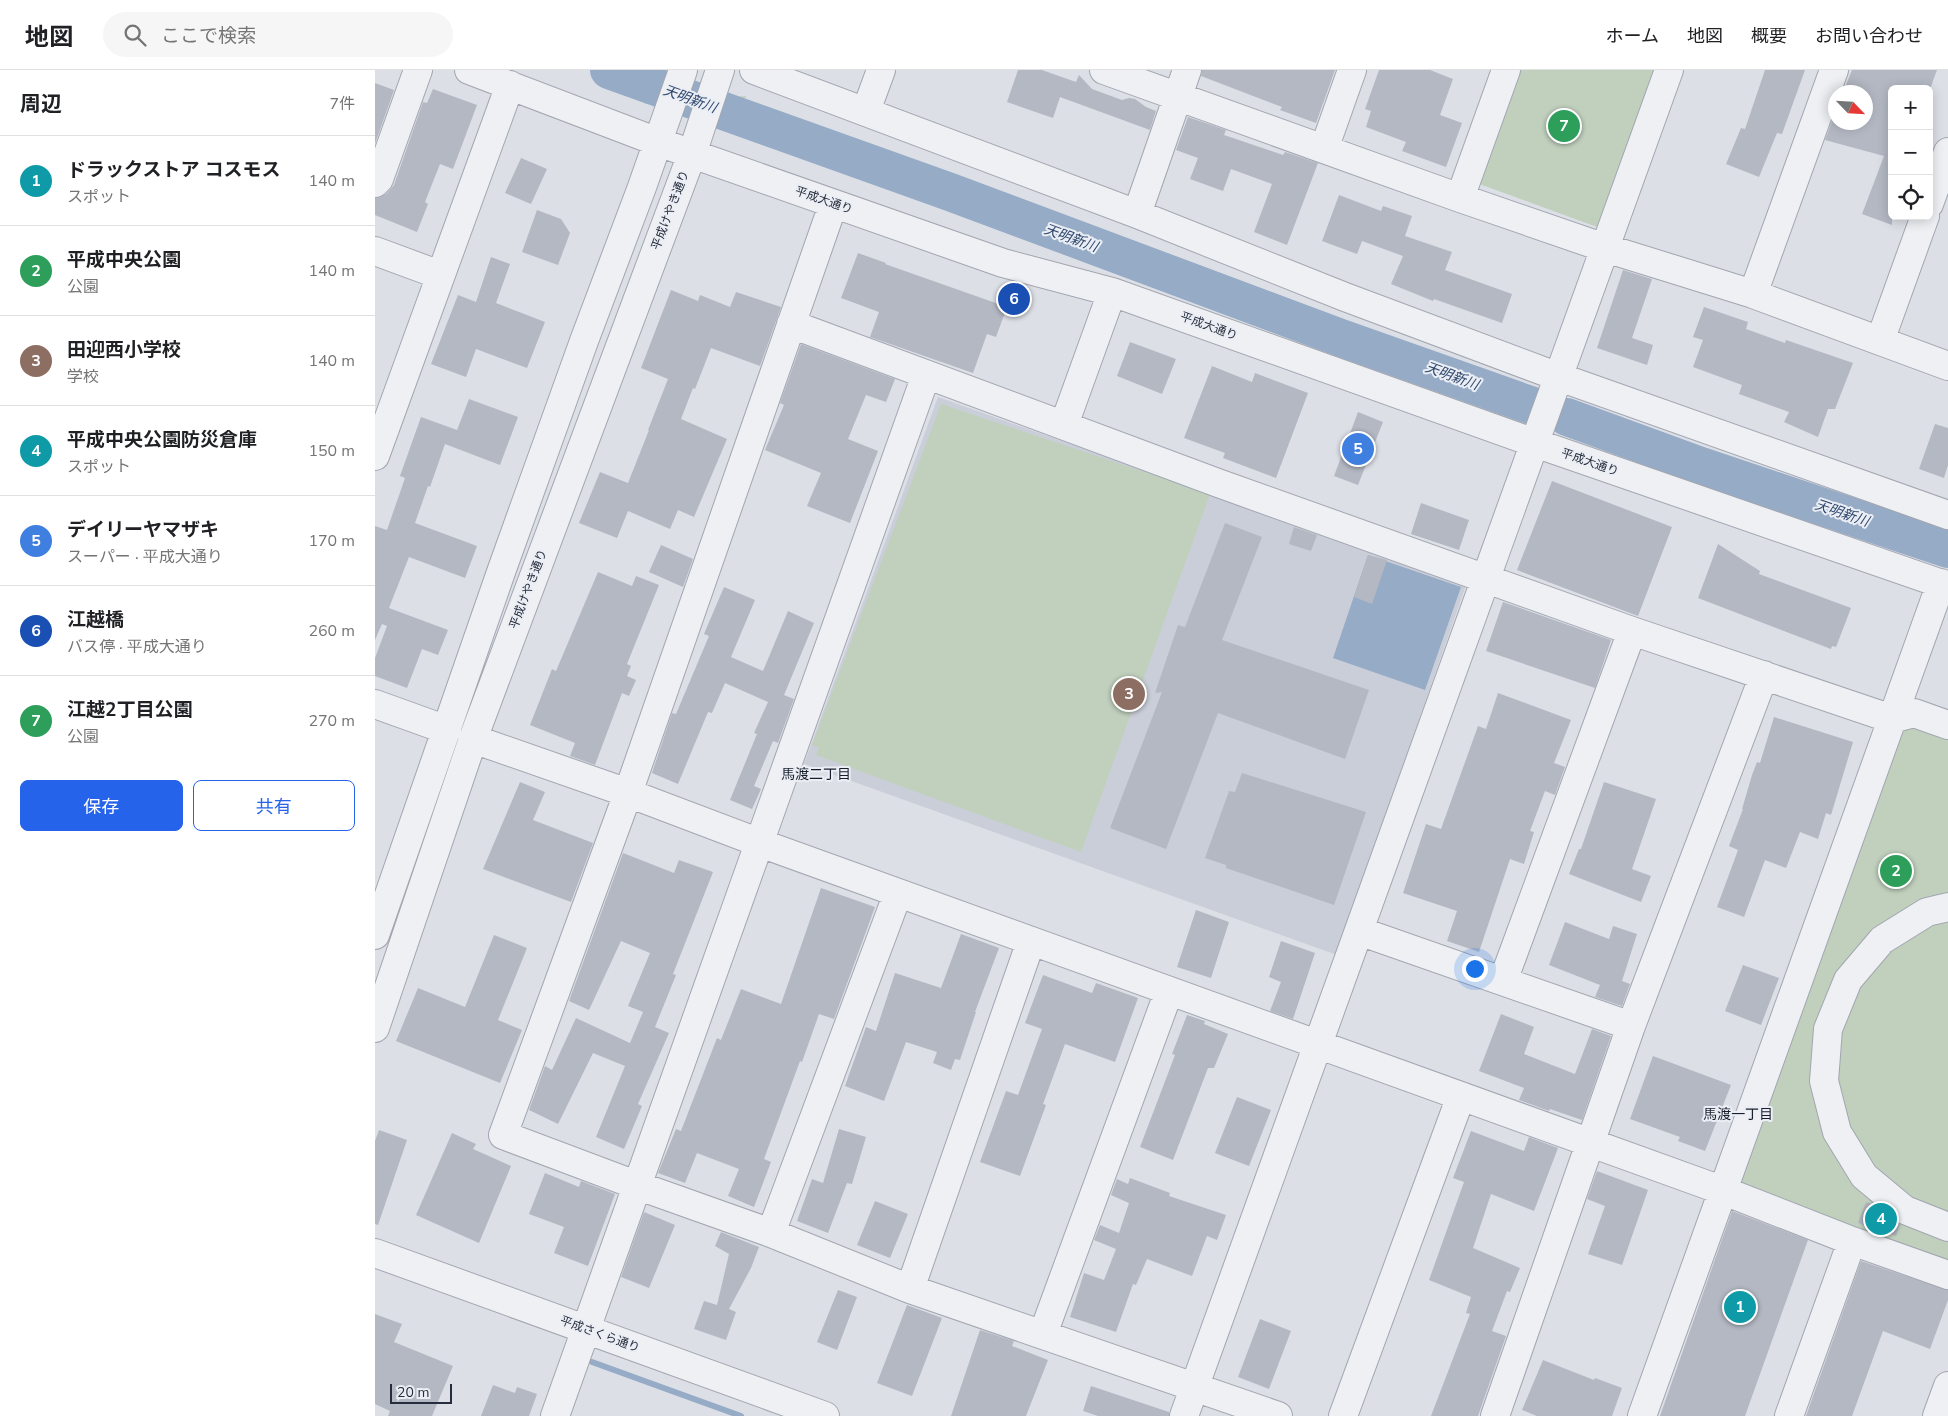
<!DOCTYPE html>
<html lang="ja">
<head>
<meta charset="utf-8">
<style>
  :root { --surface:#fff; --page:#f6f6f6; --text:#202124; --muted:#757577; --line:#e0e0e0; --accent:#2563eb }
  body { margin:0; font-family:"Nunito Sans","Noto Sans JP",sans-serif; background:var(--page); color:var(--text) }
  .controls { position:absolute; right:15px; top:15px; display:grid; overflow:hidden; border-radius:8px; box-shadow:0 2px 12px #0003 }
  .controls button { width:45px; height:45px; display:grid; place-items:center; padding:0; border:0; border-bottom:1px solid var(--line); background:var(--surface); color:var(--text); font:25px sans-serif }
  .compass { position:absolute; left:1453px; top:15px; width:45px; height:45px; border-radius:50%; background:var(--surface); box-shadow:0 2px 12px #0003; rotate:115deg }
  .scale { position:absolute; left:15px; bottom:12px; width:62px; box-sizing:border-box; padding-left:5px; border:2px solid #262d3c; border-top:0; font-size:14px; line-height:18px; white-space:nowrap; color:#262d3c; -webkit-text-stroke:4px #ebeef4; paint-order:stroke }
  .you { position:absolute; left:1099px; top:898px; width:18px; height:18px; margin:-12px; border:4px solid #fff; border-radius:50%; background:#1a73e8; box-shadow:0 0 0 8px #1a73e833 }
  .badge { display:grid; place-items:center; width:32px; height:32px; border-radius:50%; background:var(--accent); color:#fff; font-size:16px; font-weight:700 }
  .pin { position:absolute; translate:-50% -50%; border:2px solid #fff; box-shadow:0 1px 5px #0006 }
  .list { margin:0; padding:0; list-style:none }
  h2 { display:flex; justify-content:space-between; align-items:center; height:65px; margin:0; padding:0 20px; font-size:21px }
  h2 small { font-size:16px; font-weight:400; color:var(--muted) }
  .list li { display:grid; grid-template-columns:32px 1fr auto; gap:15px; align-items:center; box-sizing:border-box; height:90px; padding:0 20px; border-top:1px solid var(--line) }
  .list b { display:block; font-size:19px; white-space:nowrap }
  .list p { margin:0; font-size:16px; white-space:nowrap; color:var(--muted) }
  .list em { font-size:16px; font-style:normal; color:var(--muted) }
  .actions { display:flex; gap:10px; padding:15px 20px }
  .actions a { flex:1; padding:11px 0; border:1px solid var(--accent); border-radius:8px; text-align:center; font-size:18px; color:var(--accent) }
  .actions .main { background:var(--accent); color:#fff }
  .icon { flex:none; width:28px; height:28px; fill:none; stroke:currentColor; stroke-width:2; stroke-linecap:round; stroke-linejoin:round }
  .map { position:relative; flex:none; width:1573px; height:1346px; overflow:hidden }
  header { display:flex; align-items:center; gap:30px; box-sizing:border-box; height:70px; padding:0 25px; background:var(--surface); border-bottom:1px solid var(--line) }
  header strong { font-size:24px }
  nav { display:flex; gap:28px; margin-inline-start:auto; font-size:18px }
  .search { width:350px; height:45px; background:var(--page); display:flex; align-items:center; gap:12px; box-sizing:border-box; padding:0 18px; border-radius:28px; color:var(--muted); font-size:19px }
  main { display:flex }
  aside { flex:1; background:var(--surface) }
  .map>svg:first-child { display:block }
  .built { fill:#caced8 }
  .green { fill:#c0d0bd }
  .water { fill:#96abc6 }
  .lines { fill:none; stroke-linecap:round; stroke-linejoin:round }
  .stream { stroke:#96abc6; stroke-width:6 }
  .river { stroke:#96abc6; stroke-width:38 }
  .building { fill:#b3b8c3 }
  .minor-casing { stroke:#a2a6b0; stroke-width:30 }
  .minor { stroke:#eef0f4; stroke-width:28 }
  .labels { text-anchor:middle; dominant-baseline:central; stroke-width:4; stroke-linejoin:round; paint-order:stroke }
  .street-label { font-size:12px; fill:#262d3c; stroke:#ebeef4 }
  .water-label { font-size:14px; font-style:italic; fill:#30496f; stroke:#ebeef4 }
  .neighbourhood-label { font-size:14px; fill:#181e2c; stroke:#ebeef4 }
</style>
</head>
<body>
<header>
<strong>地図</strong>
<div class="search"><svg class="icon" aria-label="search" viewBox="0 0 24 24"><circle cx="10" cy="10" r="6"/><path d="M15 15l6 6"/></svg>ここで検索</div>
<nav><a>ホーム</a><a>地図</a><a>概要</a><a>お問い合わせ</a></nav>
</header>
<main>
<aside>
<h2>周辺<small>7件</small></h2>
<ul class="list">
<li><span class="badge" style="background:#0f9aa8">1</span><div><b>ドラックストア コスモス</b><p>スポット</p></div><em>140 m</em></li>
<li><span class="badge" style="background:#2e9e5b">2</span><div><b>平成中央公園</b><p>公園</p></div><em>140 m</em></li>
<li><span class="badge" style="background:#8d6e63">3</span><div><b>田迎西小学校</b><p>学校</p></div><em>140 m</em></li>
<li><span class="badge" style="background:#0f9aa8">4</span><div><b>平成中央公園防災倉庫</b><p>スポット</p></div><em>150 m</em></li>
<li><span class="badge" style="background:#3f7fe0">5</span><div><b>デイリーヤマザキ</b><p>スーパー · 平成大通り</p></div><em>170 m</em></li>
<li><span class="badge" style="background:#1a4fb4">6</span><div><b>江越橋</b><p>バス停 · 平成大通り</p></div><em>260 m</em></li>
<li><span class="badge" style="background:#2e9e5b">7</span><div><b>江越2丁目公園</b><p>公園</p></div><em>270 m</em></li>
</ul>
<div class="actions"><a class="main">保存</a><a>共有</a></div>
</aside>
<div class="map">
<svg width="1573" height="1346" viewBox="0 0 1573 1346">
  <rect width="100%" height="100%" fill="#dcdfe6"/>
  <!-- built -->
  <path class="built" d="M563,327l528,188 -129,370 -533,-191z"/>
  <!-- green -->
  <path class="green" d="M270,0h9l10,11 -6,19 -12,4 -8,-4z
    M1139,0h140l-57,157 -123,-45z
    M371,26l-12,39 -9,-8 -5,-9 4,-16 11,-5z
    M566,334l269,90 -129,358 -265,-97 3,-7 -7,-3z
    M1524,650l49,17v524l-113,-42 -25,-7 -21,-11 -53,-20z"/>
  <!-- water -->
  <path class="water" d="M993,485l93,32 -36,103 -92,-32z"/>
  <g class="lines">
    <!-- stream -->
    <path class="stream" d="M217,1292l149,54"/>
    <!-- river -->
    <path class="river" d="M234,0l341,122 391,146 192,68
      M1192,347l134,49 247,83"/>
  </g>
  <!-- building -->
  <path class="building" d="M643,0h24l34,12 3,-7 13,14 30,11 7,-2 6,1 11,8 10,4 -6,19 -90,-33 -7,21 -46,-16z
    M827,0h133l-19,53 -36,-13 2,-3 -81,-31z
    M1004,0h51l23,9 -13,36 22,8 -16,44 -44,-16 4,-9 -40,-15 5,-16 -6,-2z
    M1390,0h40l-23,64 -5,-1 -18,44 -33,-13 15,-36 4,1z
    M1477,0h85l-7,19h-38v136l-30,-11 22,-58 -59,-16 10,-27v9h30v-30h-22z
    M0,13l19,7 -19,54z
    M58,19l44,16 -24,64 -13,-5 -15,38 3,2 -11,28 -42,-17v-17l11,-4 8,-9 29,-83 4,1z
    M813,47l38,13 -2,5 59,20 2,-3 33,11 -31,82 -33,-13 18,-48 -41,-15 -8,22 -33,-12 8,-21 -22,-8z
    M146,88l26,11 -16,35 -26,-11z
    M964,125l42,16 2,-5 29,10 -7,20 47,16 -7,18 67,24 -10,29 -68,-24 -1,2 -42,-17 12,-28 -41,-15 -5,13 -35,-13z
    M162,140l24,9 9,14 -12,32 -36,-13z
    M483,183l28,10 -1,1 122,43 -11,30 -9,-3 -14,39 -103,-36 9,-25 -38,-14z
    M116,187l19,7 -14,39 49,19 -18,46 -51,-19 -10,28 -35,-13 27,-69 18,7z
    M1248,200l29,9 -20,59 21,7 -6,20 -50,-17z
    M296,220l27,11 2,-6 30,12 6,-15 45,15 -21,59 -49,-18 -16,41 -2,-1 -12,31 46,20 -33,78 -16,-7 -8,19 -42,-18 -11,27 -38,-15 21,-51 28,11 21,-53h-1l20,-51 -27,-11z
    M1329,237l44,15 -2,7 39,14 1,-3 67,23 -18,46h-7l-10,28 -34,-15 5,-10 -50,-18 3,-9 -49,-18 10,-27 -10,-3z
    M755,272l46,17 -14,35 -45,-18z
    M426,274l94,35 -9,23 -20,-7 -18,44 30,12 -28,72 -43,-17 14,-33 -56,-23 19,-45 -4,-2z
    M837,296l40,16 3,-9 53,20 -32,85 -53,-20 2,-5 -41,-15z
    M94,329l49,18 -18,48 -55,-21 -15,43 -2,-1 -13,37 62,23 -12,32 -56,-21 -20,51 59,22 -10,25 -16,-6 -15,39 -32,-12v-18l12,-32 -5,-2 -7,16v-114l12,4 18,-52 -5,-2 21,-59 36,13z
    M983,342l25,10 -25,63 -24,-9z
    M1560,354l13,4v37l-4,13 -25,-9z
    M1177,411l120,46 -34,89 -121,-46z
    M1046,433l48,17 -10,30 -48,-16z
    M850,453l37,14 -40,103 147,50 -24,69 -127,-46 -52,136 -56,-21 52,-136 -7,1 23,-68 7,2z
    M919,457l23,8 -6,16 -22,-7z
    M1343,474l42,27 -1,3 92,34 -15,39 -4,-1 -1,3 -133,-51z
    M286,475l32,14 -10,28 -34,-15z
    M993,485l19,5 -15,44 -18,-7z
    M223,502l34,14 4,-10 23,9 -32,79 4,2 -4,10 9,4 -7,16 -7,-3 -27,72 -25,-9 5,-13 -45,-18 22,-56 4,2z
    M349,517l31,13 -24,57 32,14 25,-60 26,12 -30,72 10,4 -16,44 -5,-2 -19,45 7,3 -9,20 -22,-9 27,-66 -3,-1 14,-31 -43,-19 -13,30 -4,-1 -30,72 -26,-11 20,-60 4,1 33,-78 -5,-2z
    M1128,532l108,38 -16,48 -109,-37z
    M1123,623l73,27 -17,43 11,4 -10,28 -10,-4 -15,40 4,1 -10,32 -14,-5 -31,93 -32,-11 10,-30 -54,-18 23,-69 15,5 37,-103 8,3z
    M1399,647l79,25 -22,73 -5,-2 -8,26 -18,-7 -14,36 -21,-8 -21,57 -27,-10 21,-57 -9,-4 14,-37h-1l10,-34 5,-13 3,1z
    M867,703l124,39 -32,93 -108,-37v-3l-21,-7 24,-67 6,1z
    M145,712l25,10 -12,28 60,23 -22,59 -88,-33z
    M1229,712l52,17 -24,70 19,7 -10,26 -72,-28 10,-25h2z
    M248,783l51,20 5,-13 34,12 -40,102 3,1 -21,52 14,6 -31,71 4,2 -18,43 -28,-12 29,-71 -32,-13 -35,71 -29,-14 16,-44 7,4 24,-52 54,25 13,-31 -15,-6 22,-53 -29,-12 -32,69 -20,-9z
    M446,818l54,19 -41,112 -15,-5 -17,48 -2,-1 -36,98 7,3 -17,45 -26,-11 11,-27 -42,-16 -12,30 -27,-10 18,-44 5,2 36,-93 4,2 20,-51 40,15z
    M821,840l33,12 -18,56 -34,-11z
    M1190,852l44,17 4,-13 24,8 -15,47 8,3 -8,22 -27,-9 5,-12 -51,-20z
    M586,864l38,14 -24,64h1l-16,48 -5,-1 -4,11 -18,-7 4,-11 -31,-10 -22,59 -39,-15 21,-59 10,4 19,-58 46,15z
    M119,865l33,13 -29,72 24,10 -22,53 -104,-42 22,-53 47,19z
    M906,871l34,12 -22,66 -23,-8 11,-29 -12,-5z
    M1368,895l36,13 -18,47 -36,-14z
    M668,905l49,18 4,-10 42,15 -23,64 -50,-18 -22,60 3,1 -26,71 -40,-14 26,-71 12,4 24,-66 -17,-6z
    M1126,944l33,13 -10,27 51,20 17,-45 19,7 -29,84 -32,-11 -1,2 -30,-11 5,-12 -45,-17z
    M812,945l18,6 -1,3 24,10 -14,34h-6l-35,92 -33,-13 35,-92 -3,-1z
    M1278,986l78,29 -26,66 -27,-10 2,-4 -50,-18z
    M862,1027l34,13 -22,56 -34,-13z
    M464,1059l27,8 -14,47 -5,-1 -19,50 -31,-12 15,-42 11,4z
    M4,1060l28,10 -29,85 -3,-1v-83z
    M1096,1061l53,20 5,-14 29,11 -24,63 -43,-17 -18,54 47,20 -10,24 -3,-1 -15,40 14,5 -28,80h-47l39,-102 -4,-1 5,-16 -42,-17 35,-98 -11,-4z
    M77,1063l24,11 -3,5 38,17 -32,77 -63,-28z
    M1222,1101l51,19 -26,75 -34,-11 17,-48 -18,-7z
    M170,1103l34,14 2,-6 34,13 -27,72 -34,-13 10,-26 -35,-13z
    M755,1108l40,15 -1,3 57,19 -9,25 -10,-4 -15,40 -45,-17 -11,26 -3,-1 -17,48 -46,-15 14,-44 20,7 12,-31 -22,-9 6,-15 19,8 10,-30 -18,-8 6,-16 11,5z
    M500,1131l33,13 -18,44 -33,-13z
    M1491,1132l9,3 25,20 -4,11 -38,-13z
    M1357,1141l76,29 -63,176h-85z
    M269,1142l31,13 -26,63 -28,-11z
    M346,1162l38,15 -8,21 -22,41 7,3 -10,28 -32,-11 10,-28 13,4 12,-51 -14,-8z
    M1486,1191l87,29v10l-18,49 -47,-18 -31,85h-46z
    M463,1220l19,7 -20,53 -20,-8z
    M532,1235l35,13 -30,78 -35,-13z
    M0,1244l27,10 -8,18 59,24 -21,50h-44l2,-5 -15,-7z
    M885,1249l31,12 -22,58 -31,-12z
    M605,1260l34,11 -2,5 36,14 -22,56h-75z
    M1168,1290l51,20 1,-2 27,10 -10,28h-75l-15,-6z
    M118,1315l22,8 2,-6 20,7 -8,22h-48z
    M716,1316l78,26v4h-71l-15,-5z"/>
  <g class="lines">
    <defs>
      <path id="minor" d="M94,0l189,72 345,121 109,29 423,151 413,143
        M379,0l383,144 208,83 214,80 389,138
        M729,0l356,128 145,50 148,46 195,72
        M491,41l15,-41
        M949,79l28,-79
        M0,113l4,-4 39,-109
        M1085,128l46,-128
        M1554,134l19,-52
        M762,144l50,-144
        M453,149l-200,574 -125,342 133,50 135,48 139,56 368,127
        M0,181l65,24
        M1378,224l81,-224
        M416,254l427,159 414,148 260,88 22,-6 34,12
        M1505,271l45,-125
        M689,355l48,-133
        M0,386l135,-371
        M0,634l72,26
        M98,669l155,54 132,50 964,348 128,50 96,34
        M1573,837l-21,5 -45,28 -34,40 -20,49 -4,52 13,51 27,44 41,34 43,17
        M984,861l272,95
        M0,865l126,-363 83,-231 58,-154 41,-117
        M1128,911l129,-350
        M0,958l98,-289 219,-585 28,-84
        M396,1163l127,-340
        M0,1183l450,163
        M535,1219l121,-348
        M668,1264l126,-343
        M180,1346l371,-1041
        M809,1346l485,-1346
        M968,1346l118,-320
        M1120,1346l136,-390 133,-351
        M1267,1346l299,-833
        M1414,1346l63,-175
        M1562,1346l11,-30"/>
    </defs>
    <!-- minor casing -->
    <use href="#minor" class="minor-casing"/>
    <!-- minor -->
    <use href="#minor" class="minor"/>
  </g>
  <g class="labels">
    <!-- street labels -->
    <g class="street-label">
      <text transform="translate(449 130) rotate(19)">平成大通り</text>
      <text transform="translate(295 140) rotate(-69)">平成けやき通り</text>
      <text transform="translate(834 256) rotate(20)">平成大通り</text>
      <text transform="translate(1215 392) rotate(19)">平成大通り</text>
      <text transform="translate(153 519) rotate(-69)">平成けやき通り</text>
      <text transform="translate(225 1264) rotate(20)">平成さくら通り</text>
    </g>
    <!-- water labels -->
    <g class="water-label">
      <text transform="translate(315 29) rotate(20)">天明新川</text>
      <text transform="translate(696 168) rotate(20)">天明新川</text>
      <text transform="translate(1077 306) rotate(20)">天明新川</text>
      <text transform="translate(1467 443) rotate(19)">天明新川</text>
    </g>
    <!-- neighbourhood labels -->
    <g class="neighbourhood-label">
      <text x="441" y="704">馬渡二丁目</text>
      <text x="1363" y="1044">馬渡一丁目</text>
    </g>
  </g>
</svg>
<div class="controls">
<button>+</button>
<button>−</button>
<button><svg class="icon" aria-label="locate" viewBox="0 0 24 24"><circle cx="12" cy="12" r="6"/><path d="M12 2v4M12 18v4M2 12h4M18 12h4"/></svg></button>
</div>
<svg class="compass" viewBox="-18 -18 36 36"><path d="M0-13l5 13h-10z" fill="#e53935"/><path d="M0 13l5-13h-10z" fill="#757577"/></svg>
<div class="scale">20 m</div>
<div class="you"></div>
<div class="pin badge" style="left:1365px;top:1237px;background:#0f9aa8">1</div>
<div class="pin badge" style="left:1521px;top:801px;background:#2e9e5b">2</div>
<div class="pin badge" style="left:754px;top:624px;background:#8d6e63">3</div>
<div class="pin badge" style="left:1506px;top:1149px;background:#0f9aa8">4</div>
<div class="pin badge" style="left:983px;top:379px;background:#3f7fe0">5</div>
<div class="pin badge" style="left:639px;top:229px;background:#1a4fb4">6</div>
<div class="pin badge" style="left:1189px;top:56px;background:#2e9e5b">7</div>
</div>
</main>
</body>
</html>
